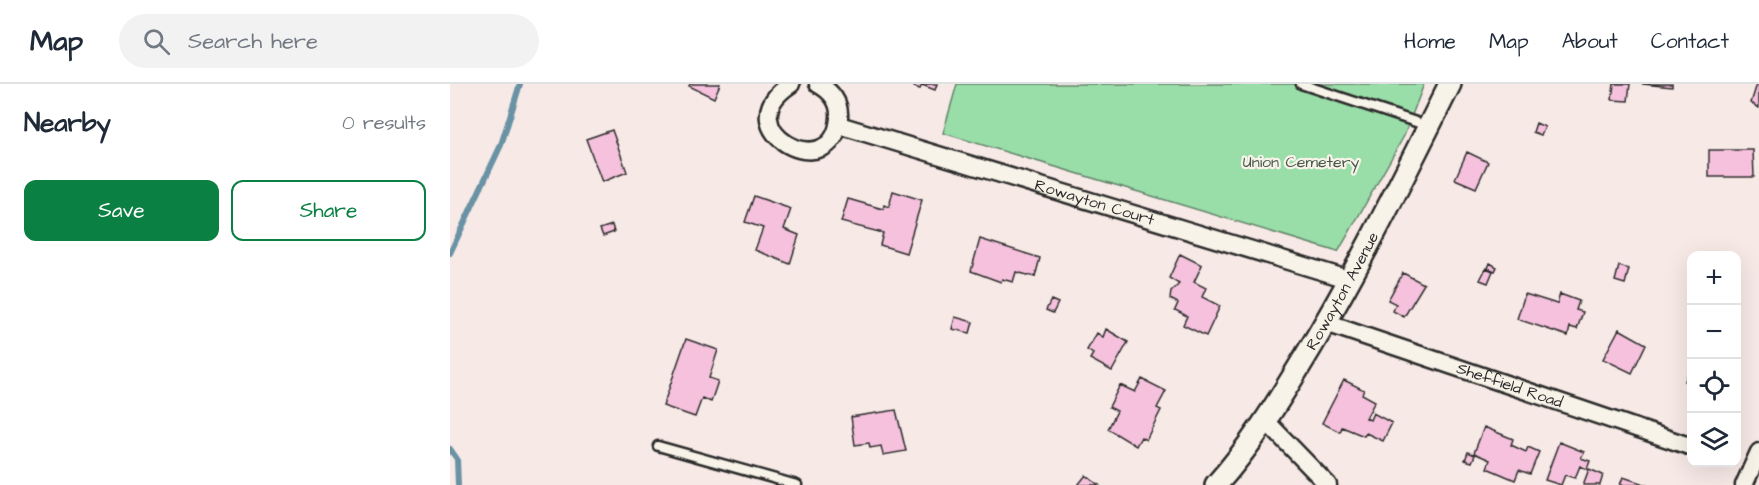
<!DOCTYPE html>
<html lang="en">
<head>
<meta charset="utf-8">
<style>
  :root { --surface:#fff; --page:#f2f2f3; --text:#1f2937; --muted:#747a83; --line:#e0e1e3; --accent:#0b8043 }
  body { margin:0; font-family:"Architects Daughter",sans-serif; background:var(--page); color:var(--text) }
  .controls { position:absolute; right:18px; bottom:18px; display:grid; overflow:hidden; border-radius:12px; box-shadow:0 6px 24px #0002 }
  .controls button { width:54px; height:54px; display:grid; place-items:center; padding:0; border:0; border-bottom:2px solid var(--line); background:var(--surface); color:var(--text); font:30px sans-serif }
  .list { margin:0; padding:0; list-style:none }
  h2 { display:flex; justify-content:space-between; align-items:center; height:78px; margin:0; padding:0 24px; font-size:26px }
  h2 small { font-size:20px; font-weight:400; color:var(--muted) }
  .actions { display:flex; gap:12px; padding:18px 24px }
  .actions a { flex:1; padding:14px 0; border:2px solid var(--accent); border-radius:12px; text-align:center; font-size:21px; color:var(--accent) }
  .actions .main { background:var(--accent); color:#fff }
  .icon { flex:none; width:33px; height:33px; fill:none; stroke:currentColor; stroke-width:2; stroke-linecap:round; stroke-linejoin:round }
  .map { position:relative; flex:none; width:1309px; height:401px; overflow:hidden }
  header { display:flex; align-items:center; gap:36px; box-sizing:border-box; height:84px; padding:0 30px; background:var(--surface); border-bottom:2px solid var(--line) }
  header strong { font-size:28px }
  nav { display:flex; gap:33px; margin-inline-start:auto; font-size:21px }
  .search { width:420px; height:54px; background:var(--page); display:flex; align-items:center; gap:15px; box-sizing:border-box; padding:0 21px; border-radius:33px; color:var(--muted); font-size:22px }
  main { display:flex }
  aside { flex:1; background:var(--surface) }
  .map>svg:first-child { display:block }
  .green { fill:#99dda8; stroke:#62846a; stroke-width:1.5 }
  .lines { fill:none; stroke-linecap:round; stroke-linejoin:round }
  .stream { stroke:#6992a4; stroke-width:6 }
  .building { fill:#f5c1dd; stroke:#2b2b2b; stroke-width:1.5 }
  .service-casing { stroke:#2b2b2b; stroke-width:13 }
  .minor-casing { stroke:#2b2b2b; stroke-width:21 }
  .tertiary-casing { stroke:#2b2b2b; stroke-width:26 }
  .service { stroke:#f7f3e8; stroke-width:8 }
  .minor { stroke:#f7f3e8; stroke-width:16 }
  .tertiary { stroke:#f7f3e8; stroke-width:21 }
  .labels { text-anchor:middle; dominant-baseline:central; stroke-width:4.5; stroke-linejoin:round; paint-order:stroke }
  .park-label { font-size:16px; fill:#46584a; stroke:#f7f3e8 }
  .street-label { font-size:16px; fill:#2b2b2b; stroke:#f7f3e8 }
</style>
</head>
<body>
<header>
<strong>Map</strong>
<div class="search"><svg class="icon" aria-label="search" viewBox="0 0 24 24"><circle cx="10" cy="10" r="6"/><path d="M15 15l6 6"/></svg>Search here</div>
<nav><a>Home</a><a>Map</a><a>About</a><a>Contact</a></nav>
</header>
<main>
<aside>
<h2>Nearby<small>0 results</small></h2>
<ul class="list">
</ul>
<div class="actions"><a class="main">Save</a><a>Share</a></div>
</aside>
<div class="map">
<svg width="1309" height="401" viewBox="0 0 1309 401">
  <rect width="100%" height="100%" fill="#f7e9e6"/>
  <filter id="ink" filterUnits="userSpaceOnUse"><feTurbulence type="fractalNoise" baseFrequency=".0167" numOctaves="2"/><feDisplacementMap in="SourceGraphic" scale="12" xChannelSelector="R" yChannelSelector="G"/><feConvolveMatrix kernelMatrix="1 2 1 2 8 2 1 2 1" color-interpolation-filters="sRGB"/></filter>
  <g filter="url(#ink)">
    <!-- green -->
    <path class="green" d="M507,0h467l-20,52 -66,116 -395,-119z"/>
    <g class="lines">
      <!-- stream -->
      <path class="stream" d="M0,169l51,-108 19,-61
        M0,365l7,10 1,26"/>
    </g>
    <!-- building -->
    <path class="building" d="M240,0h30l-6,14 -25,-12z
      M464,0h23l-2,6 -13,-5 -2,4 -6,-2z
      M1164,0h16l-2,17 -16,-1z
      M1192,0h30v3z
      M1307,0h2v24l-8,-5z
      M1086,39l9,4 -4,8 -8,-3z
      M162,46l15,42 -25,10 -16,-43z
      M1259,66h44l1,27h-45z
      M1017,68l21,10 -12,26 -21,-9z
      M443,107l29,9 -16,53 -26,-8 3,-12 -42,-11 7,-23 35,10 1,-4 5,2z
      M304,112l37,13 -7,20 15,6 -9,29 -35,-14 8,-22 -18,-6z
      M162,141l2,7 -11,4 -3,-7z
      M530,155l60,19 -5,19 -19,-5 -3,10 -11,-3 -1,3 -30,-11z
      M730,170l22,11 -8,17 12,6 -4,9 18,9 -14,30 -23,-11 4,-9 -12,-6 3,-7 -8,-4 1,-7 8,-8 -10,-6z
      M1040,179l7,4 -2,4 -7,-3z
      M1169,182l10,3 -4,15 -10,-3z
      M1036,184l7,3 -5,12 -8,-3z
      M953,189l21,11 -20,33 -11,-6 3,-7 -8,-4z
      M1075,210l32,10 3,-10 19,7 -3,9 7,2 -6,17 -7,-2 -2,9 -51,-17z
      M601,216l7,3 -5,10 -7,-3z
      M505,233l18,5 -3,11 -18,-4z
      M656,245l22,13 -16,29 -22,-12 3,-5 -6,-4 10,-17 6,4z
      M1169,245l27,15 -14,29 -29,-14z
      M236,255l32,11 -9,28 9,3 -7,21 -9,-4 -7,19 -32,-11z
      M1242,280v19l-7,-2z
      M692,295l24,12 -9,17 4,2 -15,30 -5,-3 -5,9 -28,-17 9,-18 -8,-4 11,-22 15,7z
      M894,296l20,10 -2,4 13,7 -9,17 4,2 3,-7 19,10 -9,18 -17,-8 -2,3 -22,-9 -2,5 -18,-9z
      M446,326l10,41 -23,4 -2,-9 -11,2 -1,-5 -14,2 -4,-28z
      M1034,343l29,12 -2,6 15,7 2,-5 11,5 -9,22 -11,-4 -4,10 -28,-12 3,-8 -16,-7z
      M1109,358l25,10 -3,6 9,3 -3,8 -7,-3 -5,12 -10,-3 -4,10 -16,-5z
      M1018,368l7,3 -3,7 -7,-2z
      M1139,385l14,6 -3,10h-17z
      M636,391l6,5 7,5h-21z
      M1173,393l24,8h-27z"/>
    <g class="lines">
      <defs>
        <path id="service" d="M851,0l127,42
          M208,362l139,39"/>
        <g id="minor">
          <path d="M341,0c-69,45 44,105 48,33 1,-15 -8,-26 -21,-33"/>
          <path id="s1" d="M389,41l512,155"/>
          <path id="s2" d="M876,239l366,124"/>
          <path d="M816,337l62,64"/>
          <path d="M1294,401l15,-33"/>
        </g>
        <g id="tertiary">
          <path id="s3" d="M766,401c34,-38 60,-80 86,-123 55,-90 101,-184 148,-278"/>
        </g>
      </defs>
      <!-- service casing -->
      <use href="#service" class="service-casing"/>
      <!-- minor casing -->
      <use href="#minor" class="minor-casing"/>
      <!-- tertiary casing -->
      <use href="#tertiary" class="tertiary-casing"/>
      <!-- service -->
      <use href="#service" class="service"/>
      <!-- minor -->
      <use href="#minor" class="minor"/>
      <!-- tertiary -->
      <use href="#tertiary" class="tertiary"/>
    </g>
  </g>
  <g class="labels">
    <!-- park labels -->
    <g class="park-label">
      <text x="851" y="78">Union Cemetery</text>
    </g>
    <!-- street labels -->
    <g class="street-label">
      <text stroke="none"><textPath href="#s1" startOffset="267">Rowayton Court</textPath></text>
      <text stroke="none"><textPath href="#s3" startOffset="232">Rowayton Avenue</textPath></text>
      <text stroke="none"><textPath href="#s2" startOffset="194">Sheffield Road</textPath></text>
    </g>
  </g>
</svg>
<div class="controls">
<button>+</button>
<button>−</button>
<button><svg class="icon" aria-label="locate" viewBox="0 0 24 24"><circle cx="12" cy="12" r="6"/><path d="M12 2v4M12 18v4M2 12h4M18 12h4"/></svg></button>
<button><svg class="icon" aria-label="layers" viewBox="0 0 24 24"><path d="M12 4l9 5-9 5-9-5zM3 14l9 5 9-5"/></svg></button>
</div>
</div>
</main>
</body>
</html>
